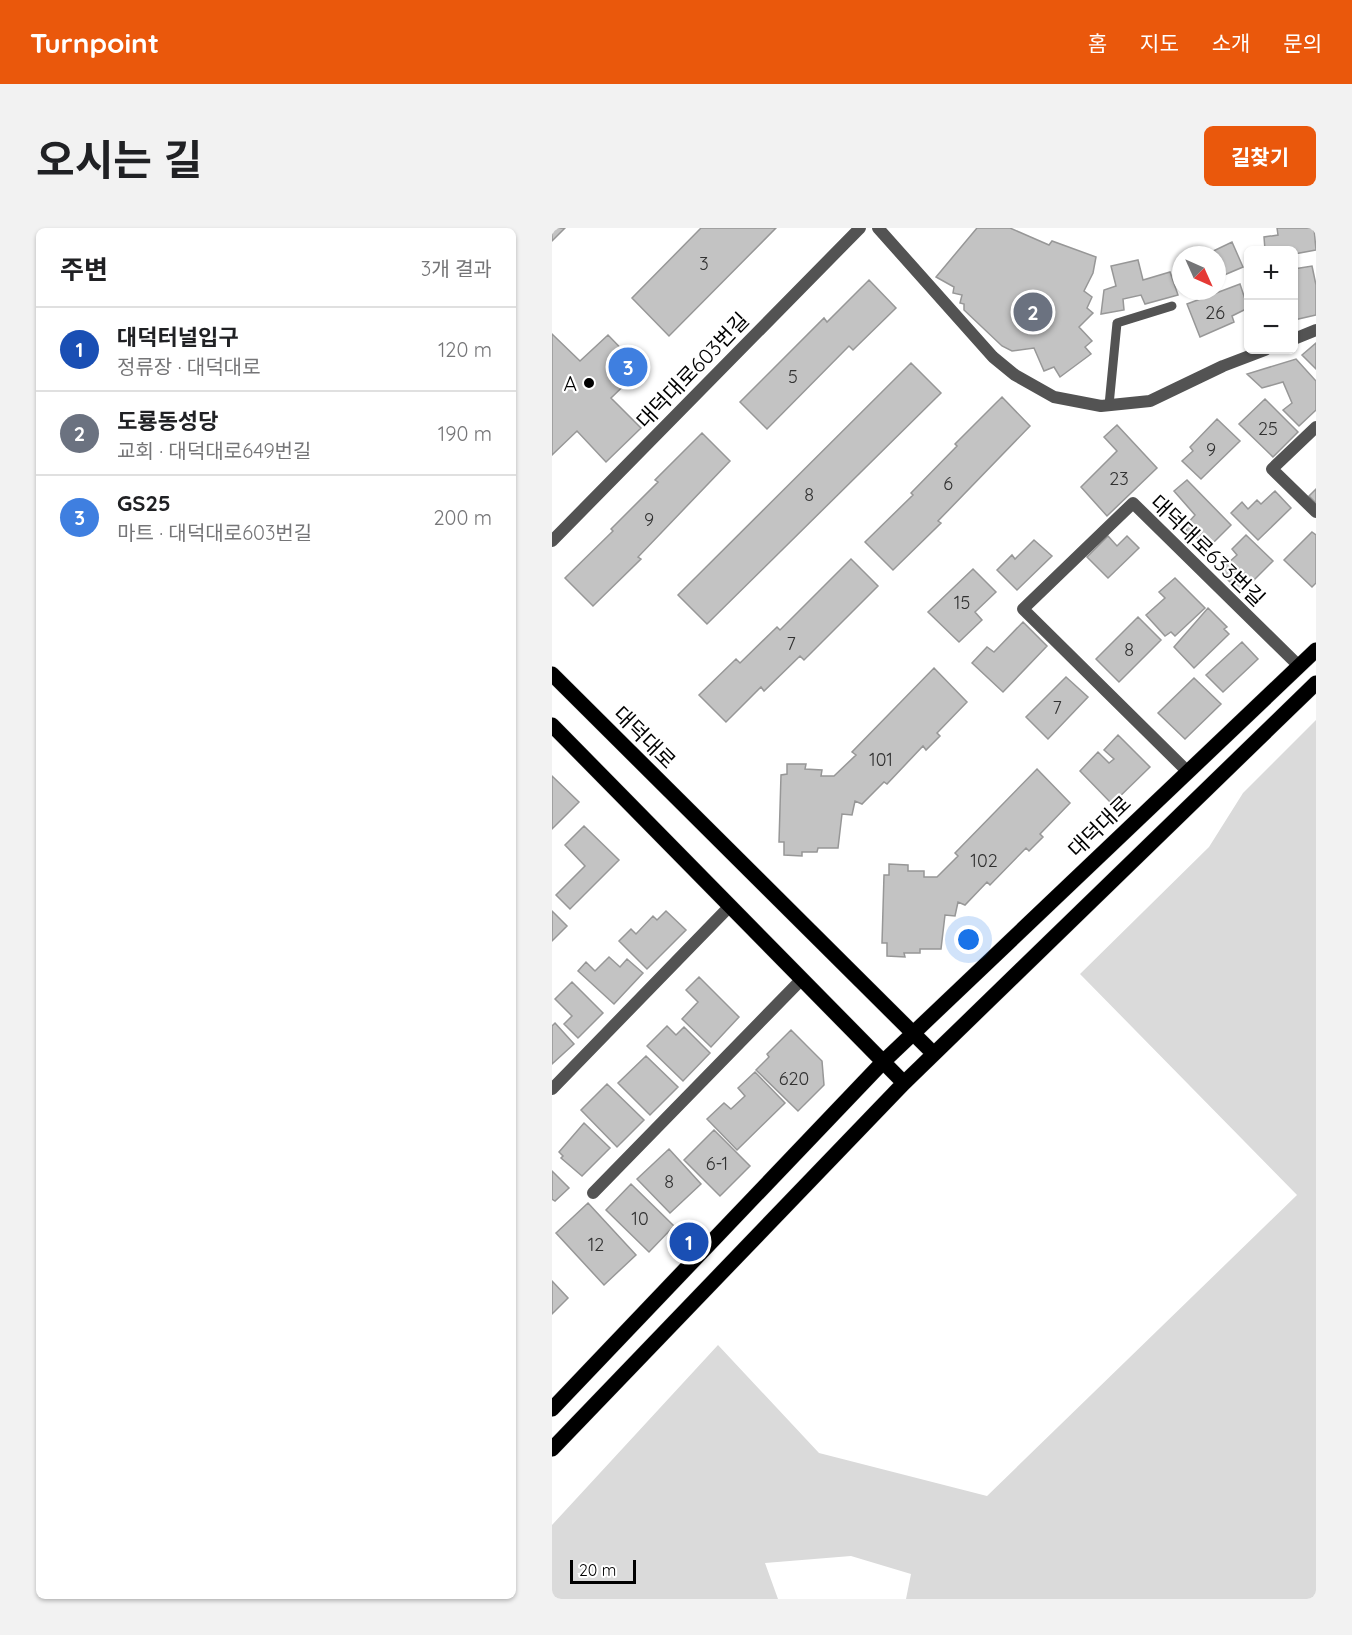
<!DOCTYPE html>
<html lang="ko">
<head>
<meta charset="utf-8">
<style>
  :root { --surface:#fff; --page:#f2f2f2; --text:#202124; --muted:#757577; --line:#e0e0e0; --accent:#ea580c }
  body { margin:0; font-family:Quicksand,"Noto Sans KR",sans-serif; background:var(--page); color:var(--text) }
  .controls { position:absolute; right:18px; top:18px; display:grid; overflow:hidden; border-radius:9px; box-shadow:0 2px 4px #0004 }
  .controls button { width:54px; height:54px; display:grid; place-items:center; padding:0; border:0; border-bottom:2px solid var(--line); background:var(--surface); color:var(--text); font:30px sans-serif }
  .compass { position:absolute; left:620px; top:18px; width:54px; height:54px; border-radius:50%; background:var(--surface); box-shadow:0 2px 4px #0004; rotate:135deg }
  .scale { position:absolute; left:18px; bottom:15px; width:66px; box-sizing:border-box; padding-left:6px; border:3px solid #000; border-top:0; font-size:16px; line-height:21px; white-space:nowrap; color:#000; -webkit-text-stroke:4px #fff; paint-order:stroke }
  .you { position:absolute; left:417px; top:712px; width:21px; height:21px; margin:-15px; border:4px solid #fff; border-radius:50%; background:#1a73e8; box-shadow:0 0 0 9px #1a73e833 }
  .badge { display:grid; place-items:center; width:39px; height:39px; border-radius:50%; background:var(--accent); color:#fff; font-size:20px; font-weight:700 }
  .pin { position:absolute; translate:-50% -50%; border:3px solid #fff; box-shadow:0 2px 6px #0006 }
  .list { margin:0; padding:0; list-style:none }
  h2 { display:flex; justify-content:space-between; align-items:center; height:78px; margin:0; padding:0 24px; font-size:26px }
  h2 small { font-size:20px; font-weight:400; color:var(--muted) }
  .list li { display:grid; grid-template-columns:39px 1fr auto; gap:18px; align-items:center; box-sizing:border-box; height:84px; padding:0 24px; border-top:2px solid var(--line) }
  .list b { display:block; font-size:22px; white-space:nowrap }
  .list p { margin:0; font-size:20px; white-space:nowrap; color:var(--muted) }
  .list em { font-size:20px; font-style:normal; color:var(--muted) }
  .map { position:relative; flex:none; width:764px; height:1371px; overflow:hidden; border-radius:9px }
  header { display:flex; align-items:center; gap:36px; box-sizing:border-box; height:84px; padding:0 30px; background:var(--accent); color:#fff }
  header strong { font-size:28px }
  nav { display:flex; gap:33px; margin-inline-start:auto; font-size:21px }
  .intro { display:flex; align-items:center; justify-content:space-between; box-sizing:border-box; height:144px; padding:0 36px }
  h1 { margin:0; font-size:42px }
  .button { padding:15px 27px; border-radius:9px; background:var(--accent); color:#fff; font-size:21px; font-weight:700 }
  main { display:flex; gap:36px; padding:0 36px }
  aside { flex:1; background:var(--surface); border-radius:9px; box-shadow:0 2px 4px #0004 }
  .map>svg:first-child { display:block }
  .green { fill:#dadada }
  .building { fill:#c3c3c3; stroke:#979797; stroke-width:1.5 }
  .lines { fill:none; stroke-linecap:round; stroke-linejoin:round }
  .primary-casing { stroke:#dbdbdb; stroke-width:16 }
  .service { stroke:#535353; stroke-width:9 }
  .minor { stroke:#535353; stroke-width:12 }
  .primary { stroke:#000; stroke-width:15 }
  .poi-dot { fill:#000; stroke:#fff; stroke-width:2 }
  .labels { text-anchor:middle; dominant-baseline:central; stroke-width:4.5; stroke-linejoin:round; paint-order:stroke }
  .number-label { font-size:18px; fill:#313131 }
  .street-label { font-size:21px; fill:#000; stroke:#fff }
  .poi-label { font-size:21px; fill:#000; stroke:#fff; text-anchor:end }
</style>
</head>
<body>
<header>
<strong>Turnpoint</strong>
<nav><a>홈</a><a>지도</a><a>소개</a><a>문의</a></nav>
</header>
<div class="intro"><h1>오시는 길</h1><a class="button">길찾기</a></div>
<main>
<aside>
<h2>주변<small>3개 결과</small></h2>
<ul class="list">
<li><span class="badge" style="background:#1a4fb4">1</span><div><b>대덕터널입구</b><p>정류장 · 대덕대로</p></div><em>120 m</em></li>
<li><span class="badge" style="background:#6b7280">2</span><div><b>도룡동성당</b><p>교회 · 대덕대로649번길</p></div><em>190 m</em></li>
<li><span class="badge" style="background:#3f7fe0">3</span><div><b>GS25</b><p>마트 · 대덕대로603번길</p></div><em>200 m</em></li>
</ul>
</aside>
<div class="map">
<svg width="764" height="1371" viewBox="0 0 764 1371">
  <rect width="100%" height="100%" fill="#fff"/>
  <!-- green -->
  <path class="green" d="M764,492v879h-410l5,-25 -60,-18 -86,7 13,36h-226v-74l166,-180 101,108 168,43 310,-301 -217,-221 129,-127 34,-54z"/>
  <!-- building -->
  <path class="building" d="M0,0h13l-13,13z
    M149,0h75l-107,108 -37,-38z
    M425,0h33l39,17 3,-4 44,16 -3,16 -9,18 8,6 -5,11 6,5 -14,14 13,14 -7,6 6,7 -31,23 -6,-10 -10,4 -10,-23 -22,3 -10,-5 -38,-36v-6l-4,-1 2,-8 -9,-2 1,-6 -18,-10z
    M725,0h37l2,22 -22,4v-4h-29l-1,-13 14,-2z
    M680,14l11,25 -26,11v-23h-12z
    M586,32l5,20 27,-8 8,23 -33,9 -4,-9 -18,4 1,11 -23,4 3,-24 12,-4 -5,-20z
    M760,38l4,19v30l-22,5v-51z
    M317,52l27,28 -43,42 -4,-4 -82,83 -27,-27 84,-84 3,4z
    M688,56l8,24 -16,8 2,6 -34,15 -13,-33z
    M0,106l28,27 28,-26 33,34 -30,29 30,30 -35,34 -29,-31 -25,24z
    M764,115v26l-14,-14z
    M744,131l20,22v29l-17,16 -16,-16 9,-7 -9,-21 -21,6 -15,-14z
    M359,135l30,30 -234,231 -29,-29z
    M450,169l28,29 -92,95 3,2 -48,47 -28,-28 48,-47 -2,-2 46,-47 -2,-2z
    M713,171l33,33 -25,25 -34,-33z
    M665,191l23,22 -39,38 -19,-18 11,-10 -3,-4z
    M565,197l40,43 -50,48 -26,-29 36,-36 -13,-14z
    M150,205l28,28 -92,96 3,2 -48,47 -28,-28 48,-47 -2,-2 47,-47 -3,-2z
    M635,252l44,45 -24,24 -10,-11 -10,-3 -1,-10 9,-10 -21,-24z
    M764,261v14l-7,-7z
    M723,263l16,17 -33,32 -27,-27 11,-11 6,7 9,-9 4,4z
    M760,304l4,3v48l-4,4 -28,-27z
    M694,307l27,26 -32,32 -22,-22 18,-16 -5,-6z
    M556,308l9,10 10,-10 12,12 -31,30 -21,-21z
    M482,312l18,16 -35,34 -20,-20 15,-15 3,4z
    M299,331l27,27 -74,74 -4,-4 -36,35 -3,-4 -35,35 -27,-27 37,-36 4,4 37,-36 3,3z
    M421,341l23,23 -21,20 7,8 -23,22 -31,-30z
    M623,350l30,30 -30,28 -4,-4 -6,4 -19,-21 19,-17 -6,-6z
    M656,380l19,19 -3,2 5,5 -35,34 -20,-21z
    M586,389l23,23 -42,42 -23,-23z
    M471,394l24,24 -44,46 -31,-29 15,-16 7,5z
    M690,414l16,17 -35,33 -17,-17z
    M382,440l33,34 -30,31 3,3 -14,14 -3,-4 -36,38 -3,-2 -22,22 -7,-3 -3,14 -10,-1 -4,34h-20l-1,4h-15v4l-18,-1v-13h-5l2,-67 6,-1v-10h19l-1,5 17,1 -1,6h13l22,-21 -4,-3z
    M514,449l22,20 -40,42 -22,-22z
    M642,450l27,26 -36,35 -27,-26z
    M566,507l32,32 -38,37 -32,-33 18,-19 11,11 5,-4 -10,-9z
    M485,541l33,34 -30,31 3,3 -14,14 -3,-3 -36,37 -3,-3 -22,23 -7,-3 -3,14 -10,-1 -4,34h-21v4h-16l1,4 -18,-1v-13h-5l2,-68h5v-11l19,1v6h16v6h13l21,-21 -3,-3z
    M0,548l27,26 -27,27z
    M32,598l35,34 -49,49 -14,-14 29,-29 -20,-21z
    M0,683l15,15 -15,15z
    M114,683l20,19 -39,39 -28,-28 12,-12 5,5 17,-18 4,4z
    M57,729l11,10 7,-8 16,14 -29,31 -36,-33 8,-9 9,9z
    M147,749l40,40 -28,30 -29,-28 16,-17 -12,-12z
    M20,754l31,31 -25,25 -14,-14 8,-8 -17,-17z
    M3,795l19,21 -22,20v-38z
    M115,798l9,9 8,-8 26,26 -27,28 -36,-35z
    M239,802l31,31 2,24 -26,26 -42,-41 13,-13 -2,-3z
    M94,828l32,31 -28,28 -32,-32z
    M203,844l30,31 -48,47 -30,-31 17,-16 7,6 14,-13 -7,-8z
    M55,856l37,36 -27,27 -36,-37z
    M32,895l26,25 -28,28 -21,-18 2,-2 -4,-4z
    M162,902l36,36 -30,30 -36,-36z
    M117,921l32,35 -31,29 -33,-34z
    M0,943l17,17 -14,13 -3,-2z
    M79,956l43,42 -25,26 -43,-42z
    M36,975l48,52 -32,30 -48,-52z
    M0,1053l16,17 -16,16z"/>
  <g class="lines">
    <defs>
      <path id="primary" d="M0,446l381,379
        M0,497l352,358
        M0,1181l331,-347 433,-412
        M0,1221l352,-366 412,-400"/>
    </defs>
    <!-- primary casing -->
    <use href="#primary" class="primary-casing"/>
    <!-- service -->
    <path class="service" d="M557,177l8,-82 55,-17"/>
    <!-- minor -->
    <path class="minor" d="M326,0l115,129 22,18 39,22 47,9 49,-5 73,-35 42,-16
      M742,111l22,-9
      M764,199l-44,42 44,43
      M0,313l308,-313
      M635,543l-164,-162 110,-106 165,162
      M0,861l178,-183
      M41,965l209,-214"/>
    <!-- primary -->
    <use href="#primary" class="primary"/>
  </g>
  <!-- markers -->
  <circle class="poi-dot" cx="37" cy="155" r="6"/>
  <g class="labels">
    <!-- number labels -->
    <g class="number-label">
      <text x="152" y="35">3</text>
      <text x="663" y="84">26</text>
      <text x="241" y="148">5</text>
      <text x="716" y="200">25</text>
      <text x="659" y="221">9</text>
      <text x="567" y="250">23</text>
      <text x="396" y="255">6</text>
      <text x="257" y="266">8</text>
      <text x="97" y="291">9</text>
      <text x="410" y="374">15</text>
      <text x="239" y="415">7</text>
      <text x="577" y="421">8</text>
      <text x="505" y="479">7</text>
      <text x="329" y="531">101</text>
      <text x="432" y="632">102</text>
      <text x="242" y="850">620</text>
      <text x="165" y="935">6-1</text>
      <text x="117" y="953">8</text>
      <text x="88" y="990">10</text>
      <text x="44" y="1016">12</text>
    </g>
    <!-- street labels -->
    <g class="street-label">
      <text transform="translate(140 142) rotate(-46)">대덕대로603번길</text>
      <text transform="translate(656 322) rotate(44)">대덕대로633번길</text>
      <text transform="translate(93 509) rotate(45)">대덕대로</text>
      <text transform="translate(547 598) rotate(-44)">대덕대로</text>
    </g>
    <!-- poi labels -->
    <g class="poi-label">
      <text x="25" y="155">A</text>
    </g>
  </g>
</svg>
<div class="controls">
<button>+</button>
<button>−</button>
</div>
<svg class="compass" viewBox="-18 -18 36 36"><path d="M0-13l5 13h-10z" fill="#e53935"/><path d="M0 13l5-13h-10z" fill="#757577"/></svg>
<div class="scale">20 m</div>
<div class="you"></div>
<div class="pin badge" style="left:137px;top:1014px;background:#1a4fb4">1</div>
<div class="pin badge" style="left:481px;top:84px;background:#6b7280">2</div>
<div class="pin badge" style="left:76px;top:139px;background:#3f7fe0">3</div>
</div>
</main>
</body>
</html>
